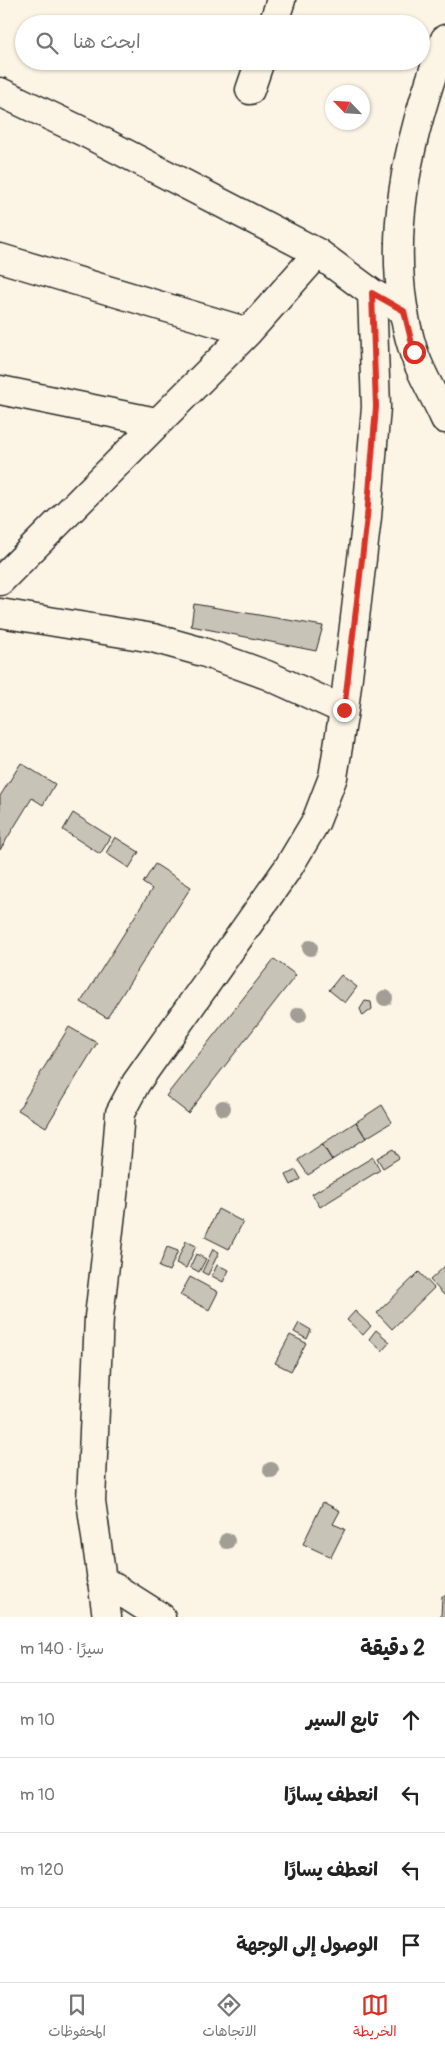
<!DOCTYPE html>
<html lang="ar">
<head>
<meta charset="utf-8">
<style>
  :root { --surface:#fff; --page:#f6f6f6; --text:#222; --muted:#767676; --line:#e0e0e0; --accent:#d93025 }
  body { margin:0; font-family:Pangolin,"Playpen Sans Arabic",sans-serif; background:var(--page); color:var(--text); direction:rtl }
  .compass { position:absolute; left:325px; top:85px; width:45px; height:45px; border-radius:50%; background:var(--surface); box-shadow:0 1px 4px #0004; rotate:295deg }
  .stop { position:absolute; width:15px; height:15px; margin:-11px; border:4px solid #d93025; border-radius:50%; background:#fff }
  .stop.end { background:#d93025; border-color:#fff; box-shadow:0 1px 5px #0008 }
  .list { margin:0; padding:0; list-style:none }
  h2 { display:flex; justify-content:space-between; align-items:center; height:65px; margin:0; padding:0 20px; font-size:21px }
  h2 small { font-size:16px; font-weight:400; color:var(--muted) }
  .list li { display:grid; grid-template-columns:32px 1fr auto; gap:15px; align-items:center; box-sizing:border-box; height:75px; padding:0 20px; border-top:1px solid var(--line) }
  .list b { display:block; font-size:19px; white-space:nowrap }
  .list em { font-size:16px; font-style:normal; color:var(--muted) }
  .icon { flex:none; width:28px; height:28px; fill:none; stroke:currentColor; stroke-width:2; stroke-linecap:round; stroke-linejoin:round }
  .map { position:relative; flex:none; width:445px; height:1617px; overflow:hidden; direction:ltr }
  .search { position:absolute; background:var(--surface); box-shadow:0 1px 4px #0004; left:15px; right:15px; top:15px; height:55px; display:flex; align-items:center; gap:12px; box-sizing:border-box; padding:0 18px; border-radius:28px; color:var(--muted); font-size:19px }
  .sheet { height:365px; background:var(--surface) }
  nav { display:flex; justify-content:space-around; align-items:center; box-sizing:border-box; height:70px; border-top:1px solid var(--line); background:var(--surface); font-size:14px; color:var(--muted) }
  nav a { display:grid; justify-items:center; gap:2px }
  nav .on { color:var(--accent) }
  .map>svg:first-child { display:block }
  .building { fill:#c8c3b7; stroke:#2b2b2b }
  .lines { fill:none; stroke-linecap:round; stroke-linejoin:round }
  .minor-casing { stroke:#2b2b2b; stroke-width:31 }
  .minor { stroke:#fcf5e5; stroke-width:28 }
  .tree { fill:#a29e95 }
  .route { stroke:#d93025; stroke-width:6 }
</style>
</head>
<body>
<div class="map">
<svg width="445" height="1617" viewBox="0 0 445 1617">
  <rect width="100%" height="100%" fill="#fcf5e5"/>
  <filter id="ink" filterUnits="userSpaceOnUse"><feTurbulence type="fractalNoise" baseFrequency=".02" numOctaves="2"/><feDisplacementMap in="SourceGraphic" scale="10" xChannelSelector="R" yChannelSelector="G"/><feConvolveMatrix kernelMatrix="1 2 1 2 8 2 1 2 1" color-interpolation-filters="sRGB"/></filter>
  <g filter="url(#ink)">
    <!-- building -->
    <path class="building" d="M194,604l129,22 -7,25 -125,-25z
      M21,763l34,21 -12,21 -11,-7 -32,52v-54z
      M73,813l38,24 -11,17 -37,-24z
      M115,837l24,15 -10,16 -23,-15z
      M155,864l36,23 -84,131 -26,-16 71,-113 -9,-6z
      M274,959l22,16 -108,138 -22,-17z
      M341,975l16,12 -12,16 -16,-13z
      M365,1001l6,1 1,7 -9,7 -3,-7z
      M69,1027l28,16 -51,84 -28,-17z
      M382,1105l10,17 -26,16 -10,-16z
      M356,1122l10,16 -34,22 -10,-16z
      M322,1144l10,16 -24,15 -10,-15z
      M393,1149l6,9 -16,10 -6,-10z
      M373,1157l7,13 -60,37 -8,-13z
      M296,1170l5,9 -10,6 -5,-10z
      M218,1209l25,13 -14,27 -24,-12z
      M186,1241l10,5 -10,22 -10,-5z
      M167,1247l11,4 -9,20 -10,-4z
      M213,1249l6,3 -11,23 -6,-3z
      M196,1254l10,5 -7,13 -9,-5z
      M217,1265l12,5 -6,12 -11,-6z
      M445,1266v29h-1l-14,-15z
      M419,1272l15,16 -42,41 -15,-16z
      M190,1277l28,15 -9,18 -29,-15z
      M355,1311l16,15 -8,9 -16,-15z
      M299,1323l12,7 -4,9 -13,-7z
      M376,1330l14,12 -8,9 -13,-12z
      M290,1335l16,8 -15,28 -16,-8z
      M323,1502l17,9 -7,13 12,5 -14,28 -28,-13z
      M442,1596h3v21h-4z"/>
    <g class="lines">
      <defs>
        <path id="minor" d="M273,24l8,-24
          M445,39c-37,98 -64,208 -32,311 7,23 22,46 32,69
          M250,90l10,-29
          M0,92l88,42 230,119 54,40 32,18
          M0,258l248,74
          M0,390l156,32
          M0,581l248,-249 70,-79
          M0,613l153,25 50,14 64,23 77,35
          M101,1579l60,38
          M107,1617l-16,-116 8,-184 15,-130 6,-74 16,-30 152,-215 28,-47 17,-44 11,-67 23,-193 9,-110 -4,-114"/>
      </defs>
      <!-- minor casing -->
      <use href="#minor" class="minor-casing"/>
      <!-- minor -->
      <use href="#minor" class="minor"/>
    </g>
    <!-- trees -->
    <g class="tree">
      <circle cx="310" cy="948" r="8"/>
      <circle cx="385" cy="998" r="8"/>
      <circle cx="299" cy="1015" r="8"/>
      <circle cx="223" cy="1108" r="8"/>
      <circle cx="271" cy="1470" r="8"/>
      <circle cx="227" cy="1541" r="8"/>
    </g>
  </g>
  <g class="lines" filter="url(#ink)">
    <!-- route -->
    <path class="route" d="M344,710l23,-193 9,-110 -4,-114 32,18 10,41"/>
  </g>
</svg>
<svg class="compass" viewBox="-18 -18 36 36"><path d="M0-13l5 13h-10z" fill="#e53935"/><path d="M0 13l5-13h-10z" fill="#767676"/></svg>
<div class="stop" style="left:414px;top:352px"></div>
<div class="stop end" style="left:344px;top:710px"></div>
<div class="search"><svg class="icon" aria-label="search" viewBox="0 0 24 24"><circle cx="10" cy="10" r="6"/><path d="M15 15l6 6"/></svg>ابحث هنا</div>
</div>
<section class="sheet">
<h2>2 دقيقة<small>سيرًا · 140 m</small></h2>
<ul class="list">
<li><svg class="icon" aria-label="ahead" viewBox="0 0 24 24"><path d="M12 20V5M6 11l6-6 6 6"/></svg><div><b>تابع السير</b></div><em>10 m</em></li>
<li><svg class="icon" aria-label="left" viewBox="0 0 24 24"><path d="M17 20v-9H6M10 6l-5 5 5 5"/></svg><div><b>انعطف يسارًا</b></div><em>10 m</em></li>
<li><svg class="icon" aria-label="left" viewBox="0 0 24 24"><path d="M17 20v-9H6M10 6l-5 5 5 5"/></svg><div><b>انعطف يسارًا</b></div><em>120 m</em></li>
<li><svg class="icon" aria-label="arrive" viewBox="0 0 24 24"><path d="M6 21V4h12l-3 4 3 4H6"/></svg><div><b>الوصول إلى الوجهة</b></div></li>
</ul>
</section>
<nav>
<a class="on"><svg class="icon" aria-label="map" viewBox="0 0 24 24"><path d="M3 6l6-2 6 2 6-2v14l-6 2-6-2-6 2zM9 4v14M15 6v14"/></svg>الخريطة</a>
<a><svg class="icon" aria-label="directions" viewBox="0 0 24 24"><path d="M12 3l9 9-9 9-9-9zM9 14v-3h6M13 9l2 2-2 2"/></svg>الاتجاهات</a>
<a><svg class="icon" aria-label="saved" viewBox="0 0 24 24"><path d="M7 4h10v16l-5-4-5 4z"/></svg>المحفوظات</a>
</nav>
</body>
</html>
